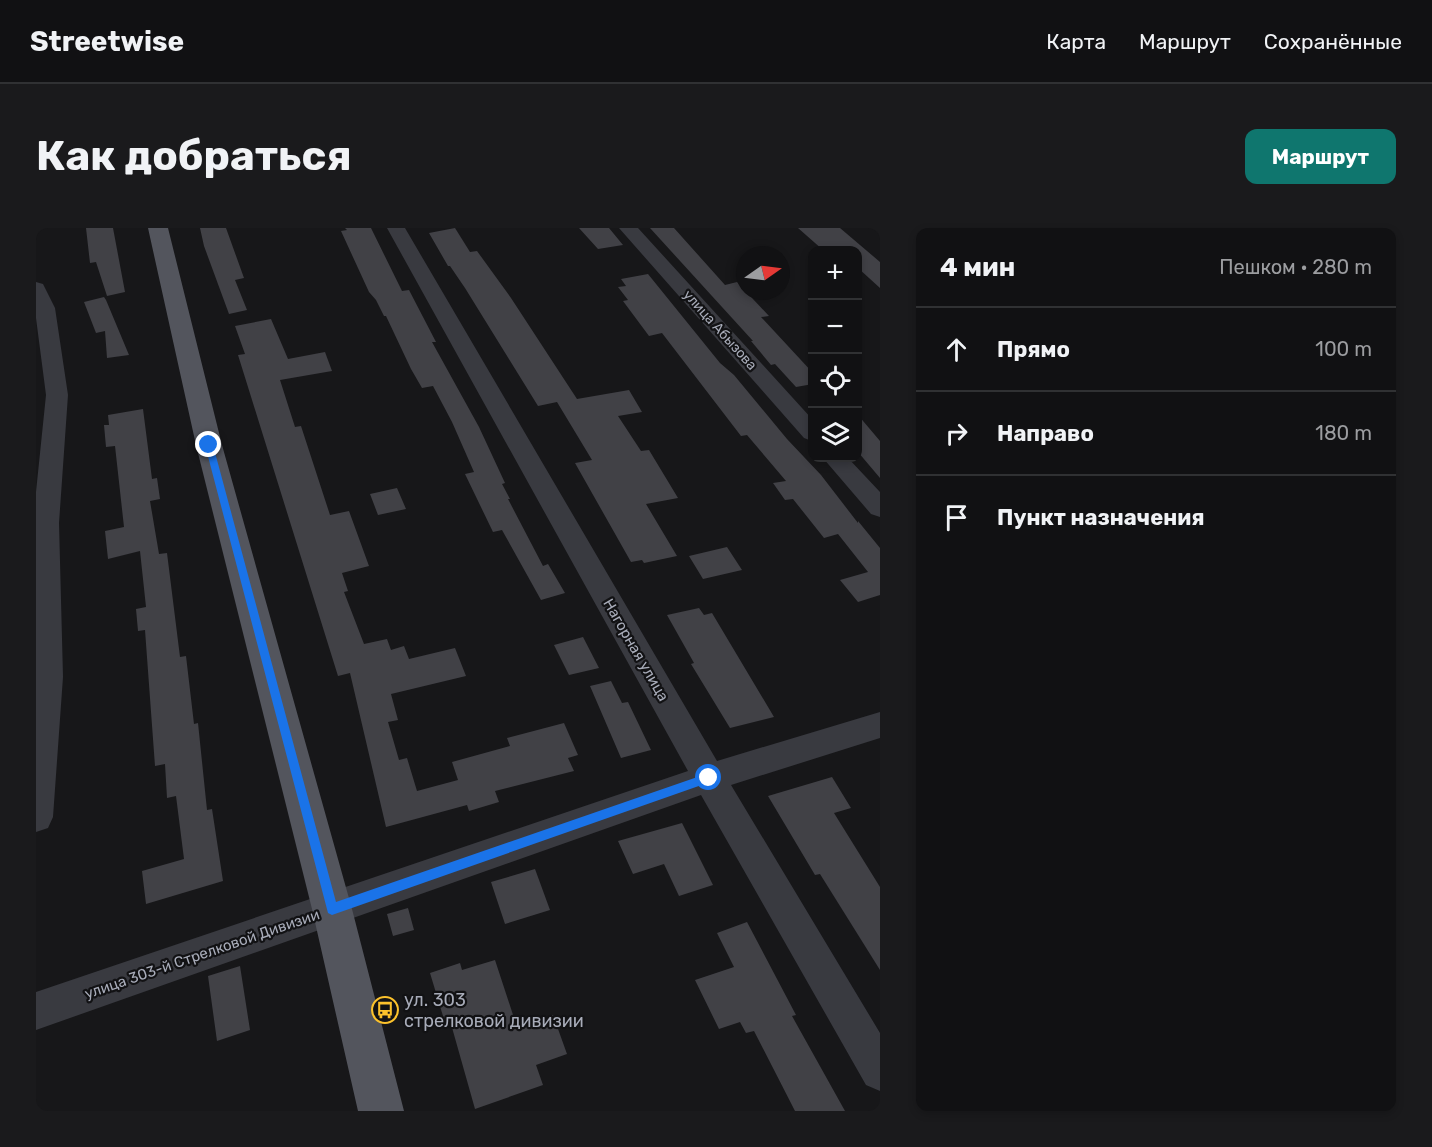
<!DOCTYPE html>
<html lang="ru">
<head>
<meta charset="utf-8">
<style>
  :root { --surface:#111113; --page:#1a1a1c; --text:#f1f3f6; --muted:#9c9da0; --line:#303133; --accent:#0f766e }
  body { margin:0; font-family:Rubik,sans-serif; background:var(--page); color:var(--text) }
  .controls { position:absolute; right:18px; top:18px; display:grid; overflow:hidden; border-radius:12px; box-shadow:0 3px 9px #0003 }
  .controls button { width:54px; height:54px; display:grid; place-items:center; padding:0; border:0; border-bottom:2px solid var(--line); background:var(--surface); color:var(--text); font:30px sans-serif }
  .compass { position:absolute; left:700px; top:18px; width:54px; height:54px; border-radius:50%; background:var(--surface); box-shadow:0 3px 9px #0003; rotate:76deg }
  .stop { position:absolute; width:18px; height:18px; margin:-14px; border:4px solid #1a73e8; border-radius:50%; background:#fff }
  .stop.end { background:#1a73e8; border-color:#fff; box-shadow:0 2px 6px #0008 }
  .list { margin:0; padding:0; list-style:none }
  h2 { display:flex; justify-content:space-between; align-items:center; height:78px; margin:0; padding:0 24px; font-size:26px }
  h2 small { font-size:20px; font-weight:400; color:var(--muted) }
  .list li { display:grid; grid-template-columns:39px 1fr auto; gap:18px; align-items:center; box-sizing:border-box; height:84px; padding:0 24px; border-top:2px solid var(--line) }
  .list b { display:block; font-size:22px; white-space:nowrap }
  .list em { font-size:20px; font-style:normal; color:var(--muted) }
  .icon { flex:none; width:33px; height:33px; fill:none; stroke:currentColor; stroke-width:2; stroke-linecap:round; stroke-linejoin:round }
  .map { position:relative; flex:none; width:844px; height:883px; overflow:hidden; border-radius:12px }
  header { display:flex; align-items:center; gap:36px; box-sizing:border-box; height:84px; padding:0 30px; background:var(--surface); border-bottom:2px solid var(--line) }
  header strong { font-size:28px }
  nav { display:flex; gap:33px; margin-inline-start:auto; font-size:21px }
  .intro { display:flex; align-items:center; justify-content:space-between; box-sizing:border-box; height:144px; padding:0 36px }
  h1 { margin:0; font-size:42px }
  .button { padding:15px 27px; border-radius:12px; background:var(--accent); color:#fff; font-size:21px; font-weight:700 }
  main { display:flex; gap:36px; padding:0 36px }
  aside { flex:1; background:var(--surface); border-radius:12px; box-shadow:0 3px 9px #0003 }
  .map>svg:first-child { display:block }
  .building { fill:#414146 }
  .lines { fill:none; stroke-linecap:round; stroke-linejoin:round }
  .minor { fill:#393a40; fill-rule:evenodd }
  .major { fill:#53555d; fill-rule:evenodd }
  .route { fill:#1a73e8 }
  .labels { text-anchor:middle; dominant-baseline:central; stroke-width:4.5; stroke-linejoin:round; paint-order:stroke }
  .far-street-label { font-size:14px; fill:#a8acb9; stroke:#121214 }
  .street-label { font-size:15px; fill:#a8acb9; stroke:#121214 }
  .near-poi-label { font-size:18px; fill:#a8acb9; stroke:#121214; text-anchor:start }
</style>
</head>
<body>
<header>
<strong>Streetwise</strong>
<nav><a>Карта</a><a>Маршрут</a><a>Сохранённые</a></nav>
</header>
<div class="intro"><h1>Как добраться</h1><a class="button">Маршрут</a></div>
<main>
<div class="map">
<svg width="844" height="883" viewBox="0 0 844 883">
  <rect width="100%" height="100%" fill="#171719"/>
  <!-- building -->
  <path class="building" d="M50,0h27l12,64 -18,4 -11,-34 -6,1z
    M164,0h26l18,50 -9,2 12,30 -18,4 -25,-68z
    M309,0h26l31,63 7,-1 27,52h-4l47,85 26,56 -3,1 8,15h-2l35,67 5,-2 17,29 -24,7 -39,-70 -9,2 -28,-58 9,-2 -22,-50 -19,-36 -11,2 -11,-19 -25,-53h-2l-8,-16 -7,-8 -28,-61 6,-1z
    M419,0l15,24 7,-1 34,47 66,101 52,-9 13,22 -24,4 23,35 8,-1 29,48 -32,6 31,52 -33,7 -2,-3 -11,2 -56,-99 17,-3 -35,-58 -19,4 -73,-118 -15,-22h-2l-19,-33z
    M543,0h30l14,17 -25,4z
    M614,0h24l51,57 12,-3 32,34 -8,1 52,56v11l-17,3 -21,-23 -4,1 -20,-24h2z
    M762,0h42l40,34v26l-22,-20v-18h-35z
    M612,46l72,89 14,12 53,64 34,36 37,48v-2l22,27v47l-22,7 -18,-22 28,-8 -30,-38 -14,4 -31,-39 -8,1 -12,-17 13,-2 -39,-46 -6,1 -79,-103 -13,3 -26,-35 5,-1 -10,-13 8,-1 -5,-7z
    M68,69l2,3 23,55 -22,3 -2,-27 -9,2 -12,-31z
    M235,91l17,40 37,-7 7,19 -52,9 15,47 6,-1 29,89 19,-4 20,55 -27,7 6,18 -4,1 20,52 23,-5 4,11 13,-4 5,13 46,-11 11,28 -75,18 7,26 -10,2 11,38 8,-2 10,33 41,-11 -6,-18 58,-16 -3,-8 57,-15 14,32 -10,3 6,13 -79,20 4,11 -30,9 -2,-6 -81,22 -36,-154 -12,3 -100,-321 7,-1 -10,-28z
    M107,181l9,70 5,-1 3,21 -10,2 9,53 8,-1 13,104 6,-1 8,68 4,-1 9,87 5,-1 11,72 -77,23 -4,-33 42,-12 -8,-63 -9,2 -2,-34 -10,2 -10,-136 -7,1 -2,-22 10,-2 -6,-56 -32,8 -3,-28 19,-4 -9,-81 -9,1 -2,-22h5l-1,-10z
    M822,187l22,26v37l-22,-26z
    M361,260l9,21 -28,6 -8,-21z
    M691,319l15,23 -39,9 -14,-23z
    M663,380l5,7 8,-2 62,104 -44,11 -39,-64 3,-1 -27,-48z
    M547,409l16,31 -30,7 -15,-30z
    M575,453l11,22 6,-1 23,48 -30,8 -31,-72z
    M796,549l19,31 -17,5 46,74v83l-60,-96 -5,1 -47,-79z
    M646,595l31,62 -34,11 -15,-32 -31,10 -15,-33z
    M499,641l15,41 -45,14 -14,-42z
    M372,680l6,22 -21,6 -6,-22z
    M711,694l49,93 -4,1 53,95h-50l-41,-80 -8,2 -6,-11 -21,7 -24,-49 39,-13 -17,-34z
    M459,732l22,67 36,-12 14,39 -31,11 7,20 -68,24 -24,-85 -5,2 -16,-53 30,-10 2,7z
    M204,738l10,64 -33,11 -9,-65z"/>
  <g class="lines">
    <!-- minor -->
    <path class="minor" d="M351,0h18l312,533 163,-49v26l-149,47 149,248v58l-14,-6 -165,-290 -665,235v-38l652,-221z
      M583,0h19l174,191v22l-8,-3z
      M0,54l7,2 12,24 13,87 -9,128 4,154 -10,140 -5,11 -12,4v-340l10,-97 -10,-77z
      M787,230h25l32,34v25l-9,-3z"/>
    <!-- major -->
    <path class="major" d="M112,0h20l54,217 130,464 52,202h-46l-46,-202 -116,-464z"/>
  </g>
  <!-- route -->
  <path class="route" d="M173,215l4,2 123,457 373,-129 5,5 -1,3 -381,134 -4,-2 -123,-468z"/>
  <!-- icons -->
  <defs>
    <symbol id="bus-ring" viewBox="-11 -11 22 22"><circle r="9.5" fill="#121214" stroke="#fcc22c" stroke-width="1.5"/><path d="M-5-6H5V4H4V6H2V4H-2V6H-4V4H-5ZM-3.5-4V0h7V-4ZM-3.5 1.2v1.5H-2V1.2ZM2 1.2v1.5H3.5V1.2Z" fill="#fcc22c"/></symbol>
  </defs>
  <g fill-rule="evenodd">
    <use href="#bus-ring" x="334" y="767" width="30" height="30"/>
  </g>
  <g class="labels">
    <!-- far-street labels -->
    <g class="far-street-label">
      <text transform="translate(684 102) rotate(48)">улица Абызова</text>
    </g>
    <!-- street labels -->
    <g class="street-label">
      <text transform="translate(600 422) rotate(60)">Нагорная улица</text>
      <text transform="translate(166 726) rotate(-19)">улица 303-й Стрелковой Дивизии</text>
    </g>
    <!-- near-poi labels -->
    <g class="near-poi-label">
      <text x="368" y="772">ул. 303<tspan x="368" dy="21">стрелковой дивизии</tspan></text>
    </g>
  </g>
</svg>
<div class="controls">
<button>+</button>
<button>−</button>
<button><svg class="icon" aria-label="locate" viewBox="0 0 24 24"><circle cx="12" cy="12" r="6"/><path d="M12 2v4M12 18v4M2 12h4M18 12h4"/></svg></button>
<button><svg class="icon" aria-label="layers" viewBox="0 0 24 24"><path d="M12 4l9 5-9 5-9-5zM3 14l9 5 9-5"/></svg></button>
</div>
<svg class="compass" viewBox="-18 -18 36 36"><path d="M0-13l5 13h-10z" fill="#e53935"/><path d="M0 13l5-13h-10z" fill="#9c9da0"/></svg>
<div class="stop" style="left:673px;top:550px"></div>
<div class="stop end" style="left:173px;top:217px"></div>
</div>
<aside>
<h2>4 мин<small>Пешком · 280 m</small></h2>
<ul class="list">
<li><svg class="icon" aria-label="ahead" viewBox="0 0 24 24"><path d="M12 20V5M6 11l6-6 6 6"/></svg><div><b>Прямо</b></div><em>100 m</em></li>
<li><svg class="icon" aria-label="right" viewBox="0 0 24 24"><path d="M7 20v-9h11M14 6l5 5-5 5"/></svg><div><b>Направо</b></div><em>180 m</em></li>
<li><svg class="icon" aria-label="arrive" viewBox="0 0 24 24"><path d="M6 21V4h12l-3 4 3 4H6"/></svg><div><b>Пункт назначения</b></div></li>
</ul>
</aside>
</main>
</body>
</html>
